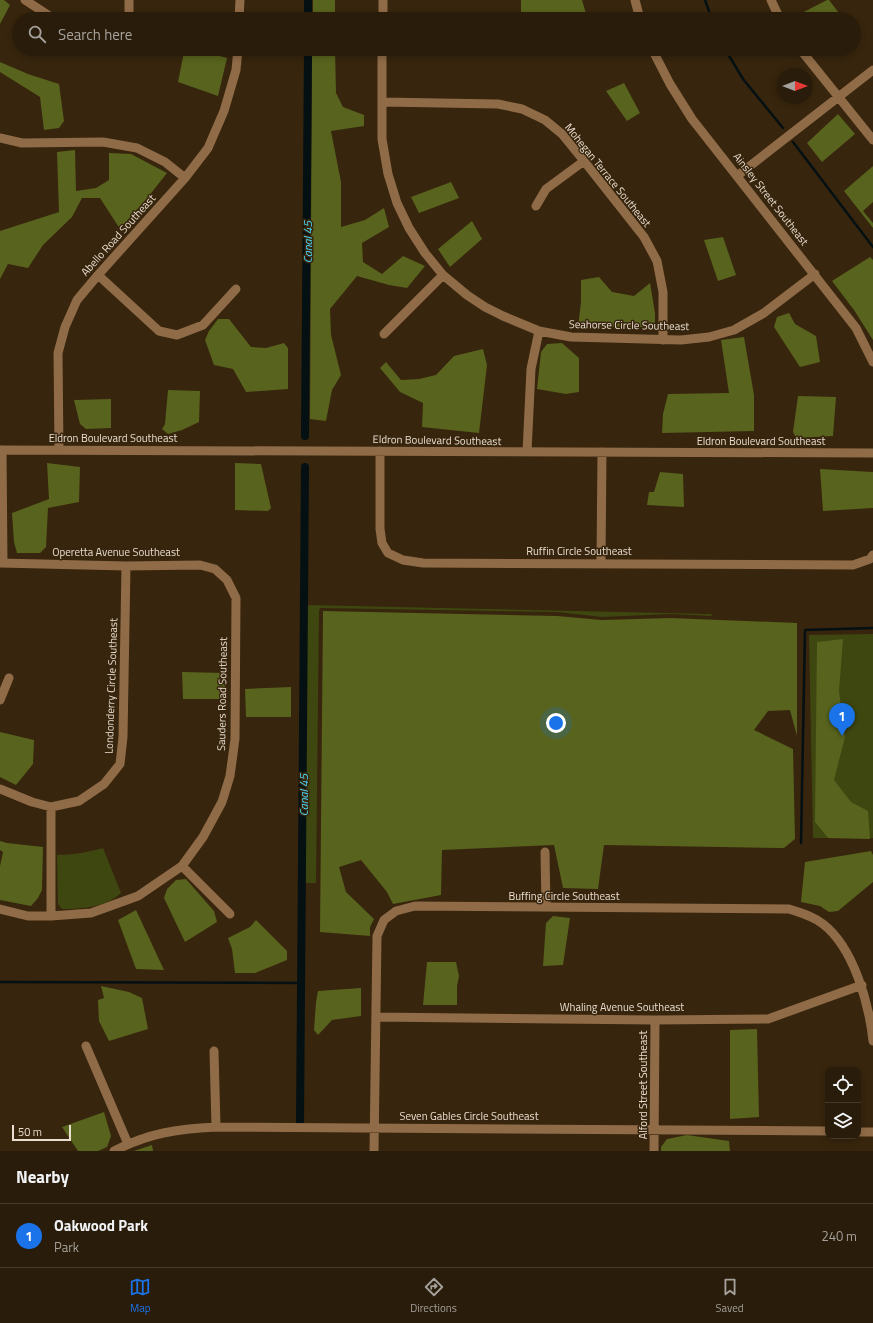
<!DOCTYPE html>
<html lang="en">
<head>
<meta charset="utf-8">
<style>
  :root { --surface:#291c0a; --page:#352918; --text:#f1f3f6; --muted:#a5a19c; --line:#453a2b; --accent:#1a73e8 }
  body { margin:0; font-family:"Titillium Web",sans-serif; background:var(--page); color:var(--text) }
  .controls { position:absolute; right:12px; bottom:12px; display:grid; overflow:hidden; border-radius:8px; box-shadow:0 2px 6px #0003 }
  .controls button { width:36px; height:36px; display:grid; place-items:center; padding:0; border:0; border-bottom:1px solid var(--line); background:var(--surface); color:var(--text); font:20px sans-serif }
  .compass { position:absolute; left:777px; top:68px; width:36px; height:36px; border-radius:50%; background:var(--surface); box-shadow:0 2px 6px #0003; rotate:90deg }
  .scale { position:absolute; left:12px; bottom:10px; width:59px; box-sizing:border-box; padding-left:4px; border:2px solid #eaded0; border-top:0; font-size:11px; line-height:14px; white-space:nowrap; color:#eaded0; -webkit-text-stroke:3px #37250d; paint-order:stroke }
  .you { position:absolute; left:556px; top:723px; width:14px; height:14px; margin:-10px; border:3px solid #fff; border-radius:50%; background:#1a73e8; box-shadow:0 0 0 6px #1a73e833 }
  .badge { display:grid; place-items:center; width:26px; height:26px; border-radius:50%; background:var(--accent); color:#fff; font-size:13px; font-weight:700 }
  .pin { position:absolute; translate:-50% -33px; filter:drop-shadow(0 1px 2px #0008) }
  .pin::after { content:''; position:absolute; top:21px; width:14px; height:12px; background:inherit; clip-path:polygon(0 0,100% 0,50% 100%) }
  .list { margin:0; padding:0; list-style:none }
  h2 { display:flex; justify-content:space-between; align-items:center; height:52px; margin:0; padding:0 16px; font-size:17px }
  h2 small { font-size:13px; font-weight:400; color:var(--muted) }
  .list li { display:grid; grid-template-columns:26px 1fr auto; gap:12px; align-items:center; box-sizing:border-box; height:64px; padding:0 16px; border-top:1px solid var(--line) }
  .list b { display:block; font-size:15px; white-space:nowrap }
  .list p { margin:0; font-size:13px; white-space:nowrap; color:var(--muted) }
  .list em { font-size:13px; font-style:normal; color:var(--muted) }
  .icon { flex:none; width:22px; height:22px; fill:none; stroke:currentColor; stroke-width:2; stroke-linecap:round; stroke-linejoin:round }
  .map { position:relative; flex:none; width:873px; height:1151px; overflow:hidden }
  .search { position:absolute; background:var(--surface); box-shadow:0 2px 6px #0003; left:12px; right:12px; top:12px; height:44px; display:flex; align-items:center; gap:10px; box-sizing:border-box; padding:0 14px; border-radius:22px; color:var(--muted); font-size:15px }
  .sheet { height:116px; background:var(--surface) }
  nav { display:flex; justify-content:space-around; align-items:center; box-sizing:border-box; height:56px; border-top:1px solid var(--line); background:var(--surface); font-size:11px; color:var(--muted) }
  nav a { display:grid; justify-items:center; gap:2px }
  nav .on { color:var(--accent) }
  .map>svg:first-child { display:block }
  .green { fill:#3e470f }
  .forest { fill:#58631d }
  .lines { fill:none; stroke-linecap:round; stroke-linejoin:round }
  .stream { stroke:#051013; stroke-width:2.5 }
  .canal { stroke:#051013; stroke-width:8 }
  .minor { stroke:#906b47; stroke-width:9 }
  .labels { text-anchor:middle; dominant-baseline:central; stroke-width:3; stroke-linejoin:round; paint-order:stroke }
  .street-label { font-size:11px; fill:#eaded0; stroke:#37250d }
  .water-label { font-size:12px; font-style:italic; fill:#48d3f2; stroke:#37250d }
</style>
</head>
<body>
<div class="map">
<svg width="873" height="1151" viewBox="0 0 873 1151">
  <rect width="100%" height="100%" fill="#37250d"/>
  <!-- green -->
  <path class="green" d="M306,605l405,9 1,2 -42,-2 -68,3 -45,-5 -237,-4 -1,3 -3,272h-18z
    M873,634v204h-60l-4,-203z
    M103,848l18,45c-15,14 -38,16 -59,16l-4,-5 -1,-49c17,0 31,-3 46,-7z"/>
  <!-- forest -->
  <path class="forest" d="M0,0h4l6,5 -10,19z
    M313,0h22v19h-22z
    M521,0h61l5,17 3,2h-69z
    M827,0h2l13,17 -2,2h-44l-2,-2z
    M312,49h23l1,44 7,14 21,8v11l-33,5 10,51v45l24,-7 19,-12 5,19 -27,16 1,19 19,12 21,-18 22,10 -18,22 -18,-3 -32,-9 -27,33 1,26 10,40 -9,15 -6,31 -16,-2z
    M184,52l24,1 19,5 -9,38 -40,-14z
    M0,62l28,12 31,10 5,37 -5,7 -15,2 -4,-33 -40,-25z
    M624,83l16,30 -13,8 -21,-30z
    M838,114l17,20 -33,28 -15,-19z
    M75,150l1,41 20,-3 13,-8v-27l22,1 36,19 -19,24 -28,32 -20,-31h-18l-10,19 -29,28 -15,23 -20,-4 -8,15v-48l59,-19 -2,-60z
    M873,166v36l-10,9 10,12v5l-29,-37z
    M451,182l8,16 -40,15 -8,-16z
    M472,221l10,18 -32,28 -12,-18z
    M723,237l13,38 -18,6 -14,-41z
    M870,257l3,3v80l-19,-30 -22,-29z
    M599,277l13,15 22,4 16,-13 5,30v14h-77l3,-25v-22z
    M789,313l6,11 21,12 4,26 -20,5 -26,-40 3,-10z
    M218,319h11l22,28 15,1 18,-5 4,5v41l-42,3 -13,-23 -19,-4 -9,-25 4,-9z
    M744,337l10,58v36l-92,2 1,-19 5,-20 61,-1 -8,-53z
    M562,343l17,15v34l-13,2 -29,-5 4,-37 6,-8z
    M483,349l4,16 -8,68 -57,-6 1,-24 -23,-11 -20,-24 6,-6 15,18 18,-1 17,-4 18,-19z
    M168,390l32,1 -1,31 -17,8 -14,4 -6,-5 3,-5z
    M798,396l38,1 -3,39 -37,2 -3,-6z
    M111,399v29l-25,1 -6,-5 -6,-24z
    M47,463l33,4 -1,35 -31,6 -2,39 -6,6h-23l-3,-11 -2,-29 37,-14z
    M235,463l26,1 10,44 -3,3 -33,-1z
    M820,469l53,3v36l-50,3z
    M660,472l23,2 1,33 -37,-2 2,-13h5z
    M323,611l234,5 45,4 68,-2 127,5v113l-7,-26 -22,1 -14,19 39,19 2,90 -11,9 -180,-3 -6,44 -35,-1 -9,-43 -112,5 -1,45 -48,9 -6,-12 -26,-32 -22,7 7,25 28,27 -4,8v9l-50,-4z
    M843,639l-4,52 6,46 -11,43 17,22 17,9 2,28 -42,-1 -13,-16 2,-180z
    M182,672l43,1 1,26h-43z
    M291,687v30h-45l-1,-28z
    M0,732l34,8 -1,24 -17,21 -16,-8z
    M0,841l7,2 36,4 -1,43 -4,8 -7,8 -31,-6v-34l3,-14 -3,-2z
    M871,851l2,4v27l-35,29 -9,1 -9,-6 -19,-4 4,-40z
    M186,879l28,32 3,11 -32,20 -21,-44 3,-9 9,-9z
    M136,910l28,60 -28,-1 -18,-49z
    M553,916l17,2 -7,47 -20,1 3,-43z
    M256,920l31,31v9l-32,13h-20l-3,-24 -4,-11 22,-11z
    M427,962h29l3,14 -2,10v19h-34z
    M101,986l28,6 13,6 6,31 -39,12 -10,-20 -1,-21 6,-2z
    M361,988v28l-29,4 -14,15 -4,-5 2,-28 2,-11z
    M757,1029l2,88 -29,2v-89z
    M104,1112l7,24 -4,11 -9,4h-20l-16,-24z
    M687,1135l42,6 1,10h-69v-4l6,-8z
    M152,1145l1,6h-19z"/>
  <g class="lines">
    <!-- stream -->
    <path class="stream" d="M705,0l7,19
      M725,49l18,30 40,49
      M793,142l80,105
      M801,843l4,-213 68,-2
      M0,982l301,1"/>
    <!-- canal -->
    <path class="canal" d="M308,19v-19
      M305,436l3,-387
      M300,1122l5,-655"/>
    <!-- minor -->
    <path class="minor" d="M25,0l26,17 7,2
      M635,0l5,19
      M771,0l9,19
      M129,19v-19
      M239,19l1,-19
      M383,19v-19
      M382,49v90l6,35 9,29 12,25 16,25 18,22 24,20 18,12 18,9 36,15 32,6 110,3 28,-3 25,-7 30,-17 51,-39
      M652,49l18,35 22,35 164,209 17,34
      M800,49l73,91
      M382,102l116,2 24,5 23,11 17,14 22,27 60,76 13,24 6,31v48
      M0,138l22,5 81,-1 34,6 28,14 20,16
      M737,176l136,-106
      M536,206l10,-17 38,-28
      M98,275l61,56 18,4 26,-10 33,-36
      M384,334l59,-59
      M0,450l873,3
      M2,450l1,113
      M59,450l-1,-97 7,-26 12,-27 21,-25 87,-97 23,-30 16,-37 12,-41 2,-21
      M380,451v78l2,14 6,10 15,7 20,3 430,2 17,-6 3,-4
      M527,452l4,-83 8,-38
      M0,563l126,3 74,-1 15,4 12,11 9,18 -1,141 -5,37 -8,26 -19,35 -21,29 -44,30 -47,17 -40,3h-23l-28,-7
      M601,563l1,-111
      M0,700l9,-22
      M0,789l32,13 19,5 28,-6 25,-17 16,-20 3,-27 3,-171
      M51,807v109
      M545,852l1,55
      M182,866l48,48
      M376,1017l279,3 113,-1 94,-34
      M86,1046l42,98
      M214,1051l2,76
      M858,1132h15
      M114,1151c35,-18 63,-22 102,-24l612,4
      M374,1151l3,-215 7,-16 12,-9 19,-5 374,3c12,4 24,7 34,15 31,24 46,80 50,117
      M654,1151l1,-131"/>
  </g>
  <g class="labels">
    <!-- street labels -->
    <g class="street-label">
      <text transform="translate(608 175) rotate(51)">Mohegan Terrace Southeast</text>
      <text transform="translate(771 199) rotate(52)">Ainsley Street Southeast</text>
      <text transform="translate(118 235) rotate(-48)">Abello Road Southeast</text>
      <text transform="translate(629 325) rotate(1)">Seahorse Circle Southeast</text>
      <text x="113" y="438">Eldron Boulevard Southeast</text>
      <text transform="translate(437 440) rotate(1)">Eldron Boulevard Southeast</text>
      <text x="761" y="441">Eldron Boulevard Southeast</text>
      <text x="579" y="551">Ruffin Circle Southeast</text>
      <text x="116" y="552">Operetta Avenue Southeast</text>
      <text transform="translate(111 686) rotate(-88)">Londonderry Circle Southeast</text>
      <text transform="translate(222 694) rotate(-89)">Sauders Road Southeast</text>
      <text x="564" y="896">Buffing Circle Southeast</text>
      <text x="622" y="1007">Whaling Avenue Southeast</text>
      <text transform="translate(643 1085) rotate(-90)">Alford Street Southeast</text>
      <text x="469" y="1116">Seven Gables Circle Southeast</text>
    </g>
    <!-- water labels -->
    <g class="water-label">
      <text transform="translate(307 242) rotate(-90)">Canal 45</text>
      <text transform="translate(303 795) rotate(-90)">Canal 45</text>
    </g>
  </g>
</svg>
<div class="controls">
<button><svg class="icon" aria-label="locate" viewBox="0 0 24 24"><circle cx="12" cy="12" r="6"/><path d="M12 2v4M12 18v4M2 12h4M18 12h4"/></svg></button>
<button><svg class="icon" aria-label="layers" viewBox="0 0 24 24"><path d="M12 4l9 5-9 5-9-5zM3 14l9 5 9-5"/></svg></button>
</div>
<svg class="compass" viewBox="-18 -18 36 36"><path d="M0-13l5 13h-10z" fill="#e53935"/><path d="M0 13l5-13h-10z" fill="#a5a19c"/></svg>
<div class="scale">50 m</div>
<div class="you"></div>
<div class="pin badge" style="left:842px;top:736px">1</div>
<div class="search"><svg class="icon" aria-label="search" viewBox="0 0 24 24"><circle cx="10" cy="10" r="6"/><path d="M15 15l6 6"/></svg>Search here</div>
</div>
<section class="sheet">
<h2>Nearby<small></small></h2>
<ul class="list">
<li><span class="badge">1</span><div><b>Oakwood Park</b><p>Park</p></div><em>240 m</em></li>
</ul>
</section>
<nav>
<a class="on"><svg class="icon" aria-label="map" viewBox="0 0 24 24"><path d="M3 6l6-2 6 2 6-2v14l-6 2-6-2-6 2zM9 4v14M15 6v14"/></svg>Map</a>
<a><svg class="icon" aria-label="directions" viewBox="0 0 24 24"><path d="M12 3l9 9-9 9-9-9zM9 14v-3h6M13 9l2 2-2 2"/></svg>Directions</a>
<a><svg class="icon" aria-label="saved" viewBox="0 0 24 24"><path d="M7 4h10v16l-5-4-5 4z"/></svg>Saved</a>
</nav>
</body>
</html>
